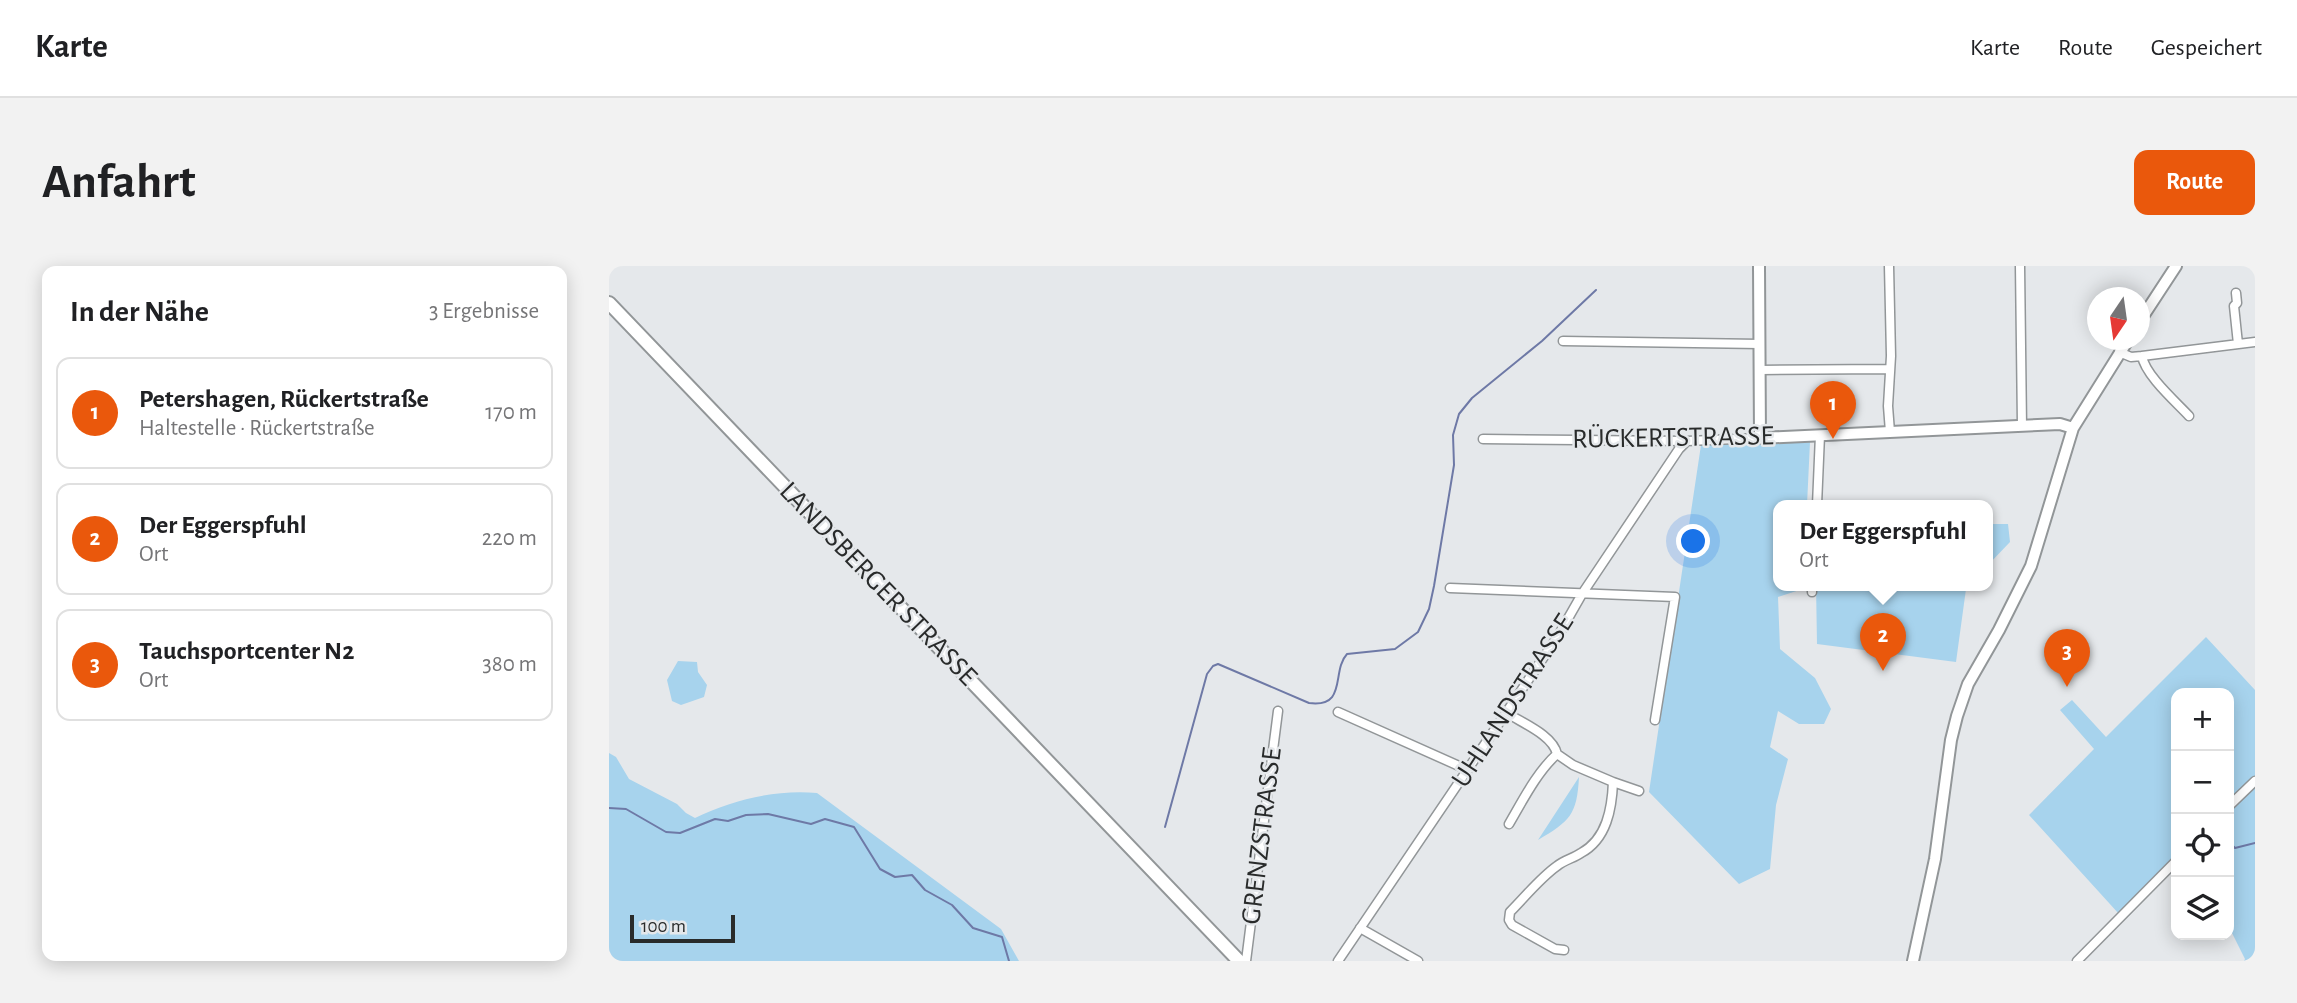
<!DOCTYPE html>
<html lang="de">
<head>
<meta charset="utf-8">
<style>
  :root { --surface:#fff; --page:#f2f2f2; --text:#202124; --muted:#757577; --line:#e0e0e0; --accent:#ea580c }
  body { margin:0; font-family:"Alegreya Sans",sans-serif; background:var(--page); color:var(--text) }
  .controls { position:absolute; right:21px; bottom:21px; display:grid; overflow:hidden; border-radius:14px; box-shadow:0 4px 18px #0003 }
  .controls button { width:63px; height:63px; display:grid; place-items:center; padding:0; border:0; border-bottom:2px solid var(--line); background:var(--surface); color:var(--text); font:35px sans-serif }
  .compass { position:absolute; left:1478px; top:21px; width:63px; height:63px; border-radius:50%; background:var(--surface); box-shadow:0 4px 18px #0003; rotate:193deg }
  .scale { position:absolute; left:21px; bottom:18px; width:105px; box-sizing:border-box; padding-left:7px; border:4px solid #292b2b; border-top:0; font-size:19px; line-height:24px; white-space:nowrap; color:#292b2b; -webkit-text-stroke:5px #e5e8eb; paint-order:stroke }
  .you { position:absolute; left:1085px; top:276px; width:24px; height:24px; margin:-18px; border:5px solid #fff; border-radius:50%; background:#1a73e8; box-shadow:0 0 0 10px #1a73e833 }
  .badge { display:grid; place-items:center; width:46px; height:46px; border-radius:50%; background:var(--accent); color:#fff; font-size:23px; font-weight:700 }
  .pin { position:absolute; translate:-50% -58px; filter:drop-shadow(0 2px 4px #0008) }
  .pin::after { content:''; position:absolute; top:37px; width:24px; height:21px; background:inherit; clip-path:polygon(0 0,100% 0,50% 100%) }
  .popup { position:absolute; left:1164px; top:234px; width:220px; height:91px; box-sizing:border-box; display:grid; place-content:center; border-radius:14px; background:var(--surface); filter:drop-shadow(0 2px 5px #0005); font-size:23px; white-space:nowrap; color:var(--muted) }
  .popup b { font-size:26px; color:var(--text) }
  .popup::after { content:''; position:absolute; left:50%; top:100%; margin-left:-14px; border:14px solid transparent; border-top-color:var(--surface) }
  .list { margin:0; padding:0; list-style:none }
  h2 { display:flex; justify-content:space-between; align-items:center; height:91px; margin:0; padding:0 28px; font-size:30px }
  h2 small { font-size:23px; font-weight:400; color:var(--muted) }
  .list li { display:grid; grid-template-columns:46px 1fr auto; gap:21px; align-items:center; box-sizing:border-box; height:112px; margin:0 14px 14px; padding:0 14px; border:2px solid var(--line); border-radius:14px }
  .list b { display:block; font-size:26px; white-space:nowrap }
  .list p { margin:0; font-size:23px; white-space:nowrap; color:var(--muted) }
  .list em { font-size:23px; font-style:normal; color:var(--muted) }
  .icon { flex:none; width:38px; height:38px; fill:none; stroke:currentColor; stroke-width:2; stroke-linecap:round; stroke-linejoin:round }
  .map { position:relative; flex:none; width:1646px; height:695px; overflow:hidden; border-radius:14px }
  header { display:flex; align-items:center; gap:42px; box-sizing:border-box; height:98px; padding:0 35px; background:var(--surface); border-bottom:2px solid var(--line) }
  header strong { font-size:33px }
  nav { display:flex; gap:38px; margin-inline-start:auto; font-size:24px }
  .intro { display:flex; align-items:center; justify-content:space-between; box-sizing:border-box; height:168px; padding:0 42px }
  h1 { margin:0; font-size:49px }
  .button { padding:18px 32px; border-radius:14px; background:var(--accent); color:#fff; font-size:24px; font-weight:700 }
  main { display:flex; gap:42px; padding:0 42px }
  aside { flex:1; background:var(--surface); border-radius:14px; box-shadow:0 4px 18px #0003 }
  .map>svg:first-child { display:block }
  .green { fill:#a7d3ed }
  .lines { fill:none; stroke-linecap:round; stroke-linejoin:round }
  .stream { stroke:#6e79a6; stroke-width:2 }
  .minor-casing { stroke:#929698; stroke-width:11 }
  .tertiary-casing { stroke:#929698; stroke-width:14 }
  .secondary-casing { stroke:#929698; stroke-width:16 }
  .minor { stroke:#fff; stroke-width:8 }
  .tertiary { stroke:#fff; stroke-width:10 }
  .secondary { stroke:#fff; stroke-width:12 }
  .labels { text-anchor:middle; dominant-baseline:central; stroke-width:5; stroke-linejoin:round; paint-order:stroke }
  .street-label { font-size:28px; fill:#292b2b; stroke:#e5e8eb }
</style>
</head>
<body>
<header>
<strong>Karte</strong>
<nav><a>Karte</a><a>Route</a><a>Gespeichert</a></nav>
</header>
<div class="intro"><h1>Anfahrt</h1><a class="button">Route</a></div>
<main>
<aside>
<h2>In der Nähe<small>3 Ergebnisse</small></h2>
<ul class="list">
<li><span class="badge">1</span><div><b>Petershagen, Rückertstraße</b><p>Haltestelle · Rückertstraße</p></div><em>170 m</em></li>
<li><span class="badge">2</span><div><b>Der Eggerspfuhl</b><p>Ort</p></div><em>220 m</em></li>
<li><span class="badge">3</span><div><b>Tauchsportcenter N2</b><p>Ort</p></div><em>380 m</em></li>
</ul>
</aside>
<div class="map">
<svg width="1646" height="695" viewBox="0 0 1646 695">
  <rect width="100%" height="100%" fill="#e5e8eb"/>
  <!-- green -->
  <path class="green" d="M1201,176l-3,63h-29v80h37l-37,12 2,52 35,29 16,31 -7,15h-25l-21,-13 -8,36 18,12 -12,46 -6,64 -31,15 -90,-92 52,-347z
    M1379,258h20l2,18 -22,23z
    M1207,319h153l-3,4 -10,73 -139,-18z
    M1597,371l49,53v271h-11l1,-2 -16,-32v-234h-53v166l-2,-1 -55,56 -90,-99 65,-66 -34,-39 12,-10 34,37z
    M69,395l19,1 1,10 9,13 -3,12 -23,8 -9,-4 -5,-21z
    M0,487l7,4 13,22 48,25 9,9 9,5c37,-18 81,-29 122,-25l184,136 18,32h-410z
    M970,511c-2,38 -9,44 -41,63z"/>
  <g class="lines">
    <!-- stream -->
    <path class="stream" d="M0,542l17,1 40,23 14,1 35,-14 13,2 18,-6 22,-1 43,10 14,-5 29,8 26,42 15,8 17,-2 13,15 27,15 21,23 29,9 7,24
      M556,561l42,-153 6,-8 5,-2 91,39c39,5 22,-32 38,-49l48,-5 23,-17 11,-23 5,-23 20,-121 -1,-30 6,-21 13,-16 70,-57 54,-51
      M1620,576l6,6 20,-5"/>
    <defs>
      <path id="minor" d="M1280,0l2,90 -3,50 2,26
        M1411,0l2,160
        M1627,27l1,10 -3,3 4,38
        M954,75l197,3
        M1510,86l12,5 11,-1 113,-14
        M1533,90c3,19 34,46 47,60
        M1151,104l129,-1
        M874,173l204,2 73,-3
        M1208,239l3,-70
        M841,322l225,9 -20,123
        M1203,326v-7
        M729,446l130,58
        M898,447c15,10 46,22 50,41l16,11 40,17c-1,26 -6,57 -32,71 -7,5 -17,7 -24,13 -17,12 -32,31 -47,46l-1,8 3,5 43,24 9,1
        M1004,516l26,9
        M1620,540l26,-25
        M900,558c14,-24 28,-52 48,-70
        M751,662l58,33
        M637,695l32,-250
        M729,695l220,-325 24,-42 97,-145 8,-8
        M1468,695l99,-100"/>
      <path id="tertiary" d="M1150,0l1,172 300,-14 13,4
        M1531,55l36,-55
        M1304,695l22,-102 16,-119 6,-24 11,-32 31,-54 32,-64 42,-138 55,-88"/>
      <path id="secondary" d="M0,37l630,658"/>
    </defs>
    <!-- minor casing -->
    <use href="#minor" class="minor-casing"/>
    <!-- tertiary casing -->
    <use href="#tertiary" class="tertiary-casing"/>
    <!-- secondary casing -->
    <use href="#secondary" class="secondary-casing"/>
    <!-- minor -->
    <use href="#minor" class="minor"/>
    <!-- tertiary -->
    <use href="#tertiary" class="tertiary"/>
    <!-- secondary -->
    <use href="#secondary" class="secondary"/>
  </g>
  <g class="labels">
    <!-- street labels -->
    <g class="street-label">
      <text transform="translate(1064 172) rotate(-1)">RÜCKERTSTRASSE</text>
      <text transform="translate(269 318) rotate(46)">LANDSBERGER STRASSE</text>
      <text transform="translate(904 435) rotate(-57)">UHLANDSTRASSE</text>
      <text transform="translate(653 570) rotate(-83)">GRENZSTRASSE</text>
    </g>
  </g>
</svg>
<div class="controls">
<button>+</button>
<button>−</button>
<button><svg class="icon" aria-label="locate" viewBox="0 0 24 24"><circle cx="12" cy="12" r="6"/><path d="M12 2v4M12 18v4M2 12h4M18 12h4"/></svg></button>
<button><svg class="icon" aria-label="layers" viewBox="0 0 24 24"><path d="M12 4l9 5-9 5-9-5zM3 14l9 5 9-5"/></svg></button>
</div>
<svg class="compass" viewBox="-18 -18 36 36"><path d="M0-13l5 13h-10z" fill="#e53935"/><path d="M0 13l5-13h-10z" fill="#757577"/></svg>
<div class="scale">100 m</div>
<div class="you"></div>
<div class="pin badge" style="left:1224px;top:173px">1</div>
<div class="pin badge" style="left:1274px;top:405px">2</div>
<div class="popup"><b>Der Eggerspfuhl</b>Ort</div>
<div class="pin badge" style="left:1458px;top:421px">3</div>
</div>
</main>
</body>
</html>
